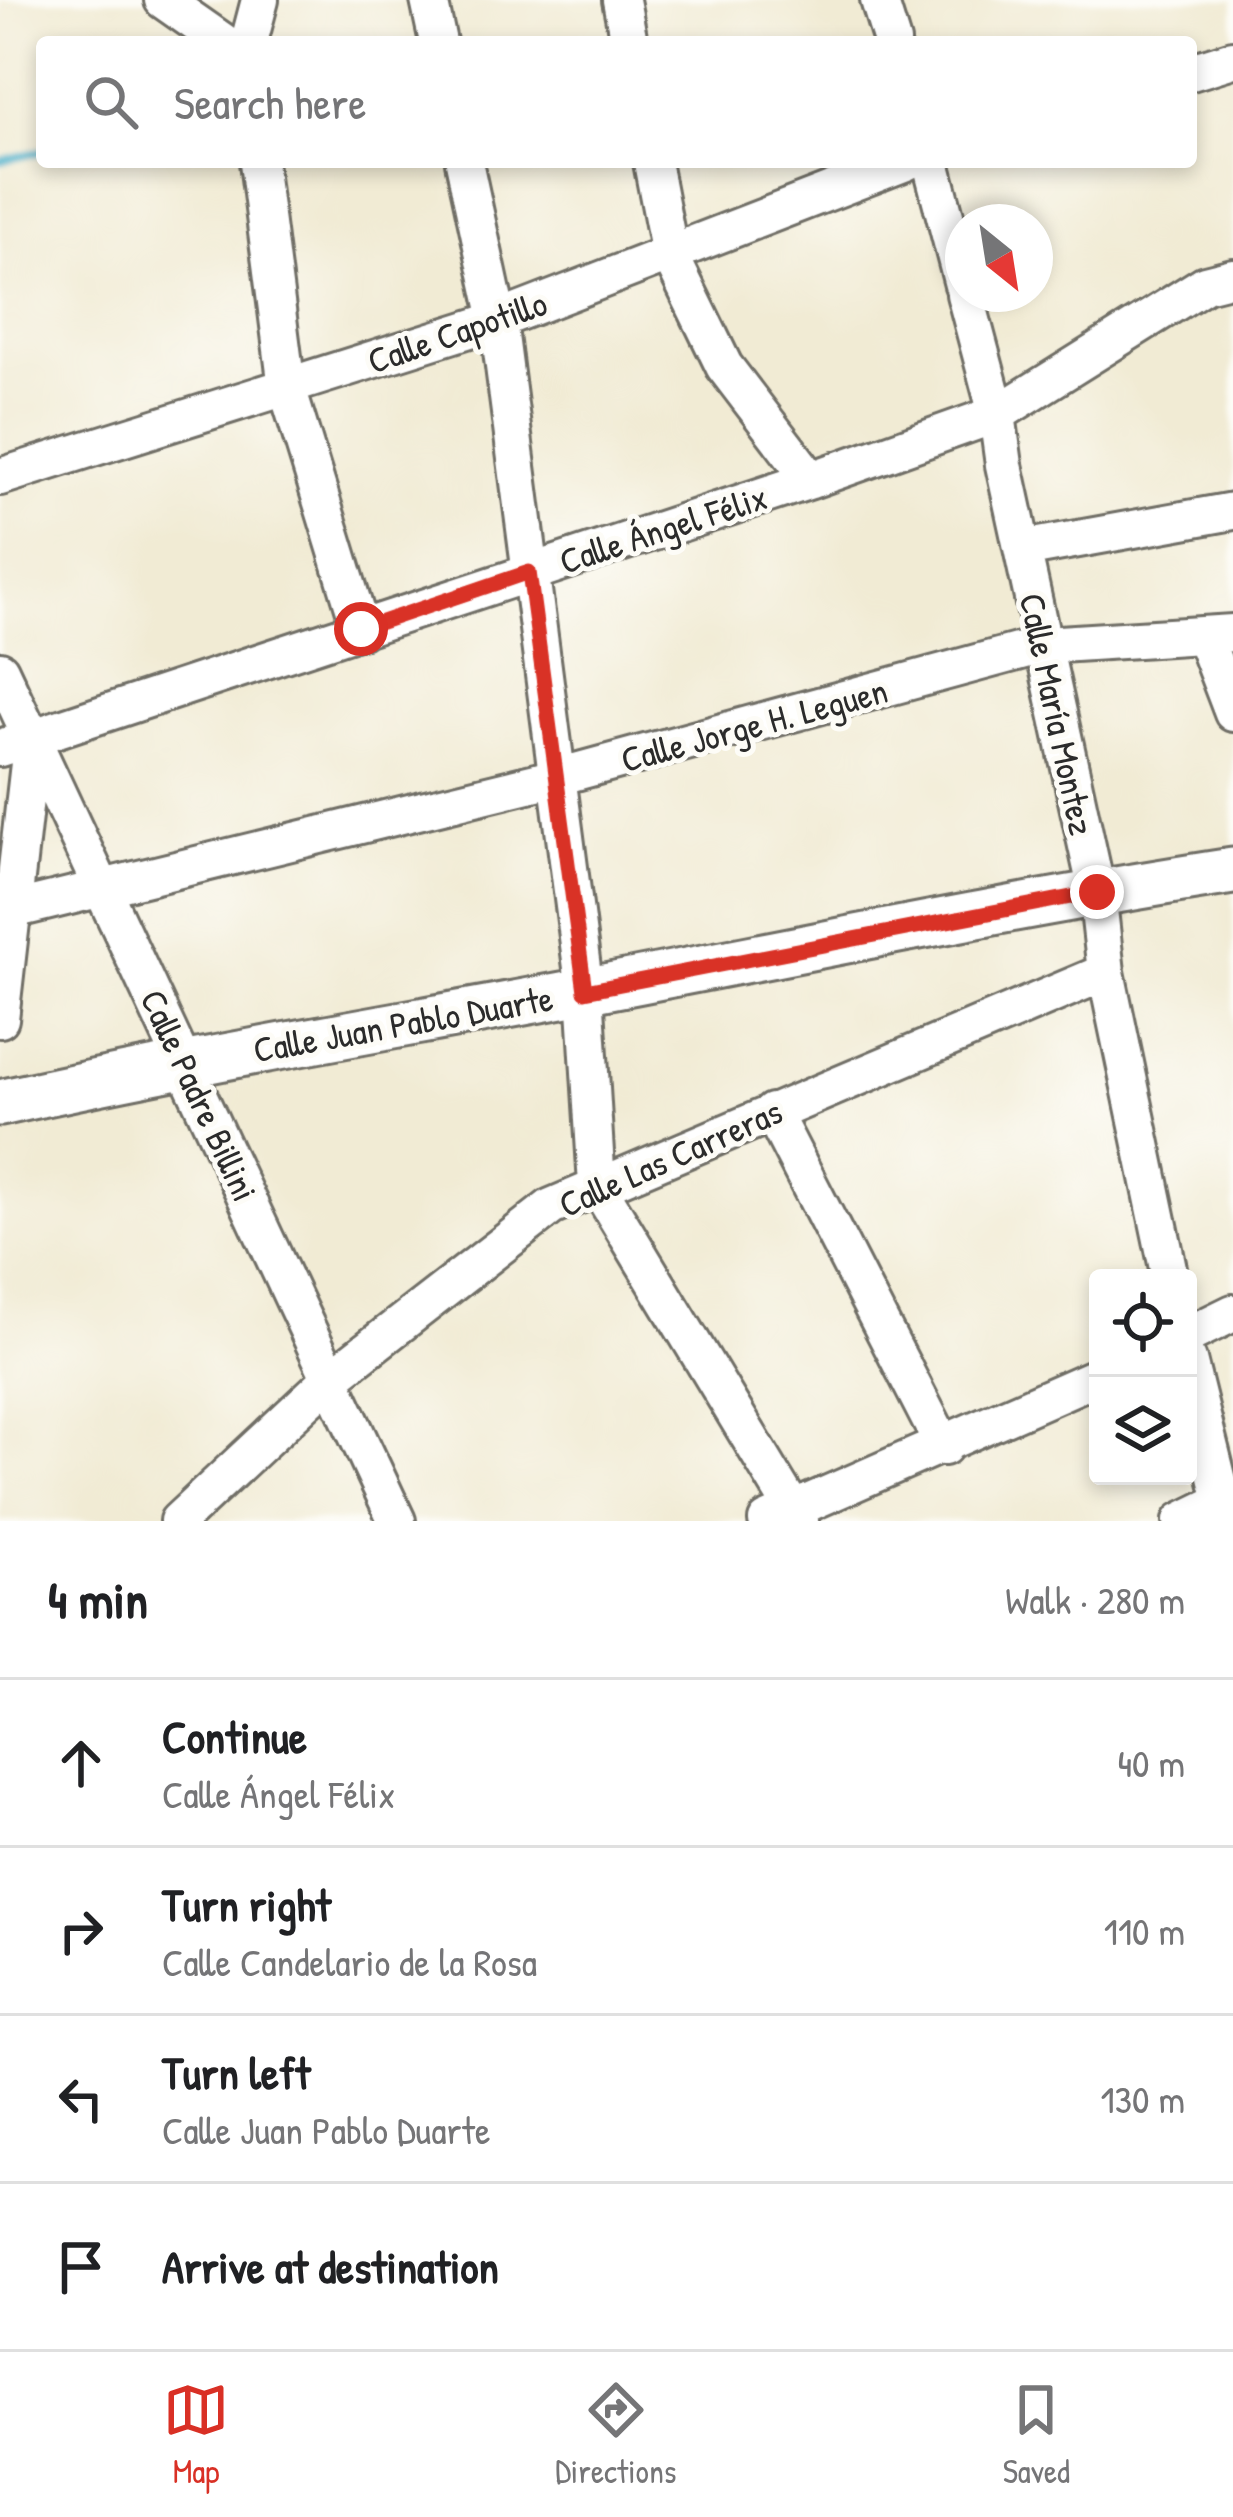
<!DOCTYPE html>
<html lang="en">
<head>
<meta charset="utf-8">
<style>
  :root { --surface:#fff; --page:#f2f2f2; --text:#202124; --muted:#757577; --line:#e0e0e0; --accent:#d93025 }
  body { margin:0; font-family:"Patrick Hand",sans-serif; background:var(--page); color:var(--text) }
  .controls { position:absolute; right:36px; bottom:36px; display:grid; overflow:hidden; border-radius:12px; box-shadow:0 6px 18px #0003 }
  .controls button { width:108px; height:108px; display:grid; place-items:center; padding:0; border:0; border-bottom:3px solid var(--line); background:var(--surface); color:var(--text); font:60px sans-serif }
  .compass { position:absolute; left:945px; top:204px; width:108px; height:108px; border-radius:50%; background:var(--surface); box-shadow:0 6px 18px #0003; rotate:150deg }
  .stop { position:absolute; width:36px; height:36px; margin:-27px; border:9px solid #d93025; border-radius:50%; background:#fff }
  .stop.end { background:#d93025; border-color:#fff; box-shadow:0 3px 12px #0008 }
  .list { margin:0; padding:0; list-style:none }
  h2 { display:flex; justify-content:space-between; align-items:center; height:156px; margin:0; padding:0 48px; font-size:51px }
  h2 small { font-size:39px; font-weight:400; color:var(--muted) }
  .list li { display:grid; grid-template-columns:78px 1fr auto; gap:36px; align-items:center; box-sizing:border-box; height:168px; padding:0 48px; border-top:3px solid var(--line) }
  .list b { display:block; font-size:45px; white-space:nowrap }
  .list p { margin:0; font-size:39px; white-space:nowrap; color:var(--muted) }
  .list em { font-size:39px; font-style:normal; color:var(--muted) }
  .icon { flex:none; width:66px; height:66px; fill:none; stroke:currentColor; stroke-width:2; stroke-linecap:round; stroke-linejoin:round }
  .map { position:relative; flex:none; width:1233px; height:1521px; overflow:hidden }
  .search { position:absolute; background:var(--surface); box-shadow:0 6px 18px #0003; left:36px; right:36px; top:36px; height:132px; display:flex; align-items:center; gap:30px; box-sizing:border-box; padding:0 42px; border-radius:12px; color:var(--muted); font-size:45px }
  .sheet { height:828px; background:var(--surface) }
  nav { display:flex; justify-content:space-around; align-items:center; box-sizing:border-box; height:168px; border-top:3px solid var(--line); background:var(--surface); font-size:33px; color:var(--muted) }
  nav a { display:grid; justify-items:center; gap:6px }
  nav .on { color:var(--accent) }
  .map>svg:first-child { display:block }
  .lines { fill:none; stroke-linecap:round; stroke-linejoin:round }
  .stream { stroke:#4bb1ca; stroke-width:8 }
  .minor-casing { stroke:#706e66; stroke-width:42 }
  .major-casing { stroke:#706e66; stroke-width:51 }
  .minor { stroke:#fff; stroke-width:36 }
  .major { stroke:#fff; stroke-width:45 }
  .route { stroke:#d93025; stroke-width:15 }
  .labels { text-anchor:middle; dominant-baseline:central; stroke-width:10; stroke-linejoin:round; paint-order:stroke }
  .street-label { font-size:36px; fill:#2b2b2b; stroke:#fdfcf7 }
</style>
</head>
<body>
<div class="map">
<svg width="1233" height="1521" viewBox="0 0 1233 1521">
  <rect width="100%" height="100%" fill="#fdfcf7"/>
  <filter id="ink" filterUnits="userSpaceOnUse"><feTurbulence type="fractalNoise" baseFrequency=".00833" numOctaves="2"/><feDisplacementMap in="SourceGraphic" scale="24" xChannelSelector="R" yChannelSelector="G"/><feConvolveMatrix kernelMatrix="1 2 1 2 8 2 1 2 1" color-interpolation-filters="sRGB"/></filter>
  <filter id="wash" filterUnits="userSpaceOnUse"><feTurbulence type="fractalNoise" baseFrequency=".004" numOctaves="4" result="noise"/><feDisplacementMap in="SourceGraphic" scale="48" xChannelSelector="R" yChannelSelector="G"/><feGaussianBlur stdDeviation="2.7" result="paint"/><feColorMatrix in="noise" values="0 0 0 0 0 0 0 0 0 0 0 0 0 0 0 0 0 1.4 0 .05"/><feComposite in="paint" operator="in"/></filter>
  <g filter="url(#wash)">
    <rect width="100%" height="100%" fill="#f1ebd4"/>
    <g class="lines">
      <!-- stream -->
      <path class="stream" d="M0,161l42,-10"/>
    </g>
  </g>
  <g filter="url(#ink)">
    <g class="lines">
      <defs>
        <path id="minor" d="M163,0l60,42
          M429,0l9,42
          M621,0l8,42
          M879,0l13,42
          M249,42l11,-42
          M1191,72l42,-13
          M258,162l29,226 74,242
          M464,162l34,158 87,671 12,194 203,336
          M652,162l18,93 54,111 87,114
          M931,162l32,123
          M965,294l32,120 7,51 93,427 9,80 64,306
          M0,477l498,-157 408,-158
          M1023,549l210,-38
          M1204,637l29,76
          M0,670l397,851
          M0,748l811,-268 186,-66 208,-130 28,-7
          M0,913l557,-136 486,-132 190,-12
          M0,1019l32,-282
          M772,1112l172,335
          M1188,1335l45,-22
          M1188,1360l40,161
          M178,1521l153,-143 220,-171 555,-235
          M767,1521l331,-145
          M1182,1521l51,-25"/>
        <path id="major" d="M0,1103c196,-44 393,-76 589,-113 215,-41 428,-86 644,-119"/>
      </defs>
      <!-- minor casing -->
      <use href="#minor" class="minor-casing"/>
      <!-- major casing -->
      <use href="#major" class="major-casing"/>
      <!-- minor -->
      <use href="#minor" class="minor"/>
      <!-- major -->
      <use href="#major" class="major"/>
    </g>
  </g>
  <g class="lines" filter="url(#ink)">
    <!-- route -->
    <path class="route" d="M361,629l168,-57 56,419 512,-99"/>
  </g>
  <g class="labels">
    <!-- street labels -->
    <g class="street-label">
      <text transform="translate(457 331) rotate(-19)">Calle Capotillo</text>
      <text transform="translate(663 528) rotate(-18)">Calle Ángel Félix</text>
      <text transform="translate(1058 714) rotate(78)">Calle María Montez</text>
      <text transform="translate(754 724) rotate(-15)">Calle Jorge H. Leguen</text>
      <text transform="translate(403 1023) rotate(-10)">Calle Juan Pablo Duarte</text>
      <text transform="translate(200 1095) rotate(65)">Calle Padre Billini</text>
      <text transform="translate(670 1157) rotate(-24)">Calle Las Carreras</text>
    </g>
  </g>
</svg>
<div class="controls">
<button><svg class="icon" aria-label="locate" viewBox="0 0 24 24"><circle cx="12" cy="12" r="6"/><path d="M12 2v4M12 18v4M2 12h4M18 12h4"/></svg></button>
<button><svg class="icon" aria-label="layers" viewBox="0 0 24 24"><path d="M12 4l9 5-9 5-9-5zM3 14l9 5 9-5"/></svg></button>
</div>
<svg class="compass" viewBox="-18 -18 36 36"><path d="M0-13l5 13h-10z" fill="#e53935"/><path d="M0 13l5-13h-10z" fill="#757577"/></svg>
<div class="stop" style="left:361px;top:629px"></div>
<div class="stop end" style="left:1097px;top:892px"></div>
<div class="search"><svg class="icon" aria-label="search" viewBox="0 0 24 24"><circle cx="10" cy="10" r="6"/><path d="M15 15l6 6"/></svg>Search here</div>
</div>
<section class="sheet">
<h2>4 min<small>Walk · 280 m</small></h2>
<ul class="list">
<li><svg class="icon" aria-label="ahead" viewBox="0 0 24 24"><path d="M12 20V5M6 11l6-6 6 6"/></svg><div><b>Continue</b><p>Calle Ángel Félix</p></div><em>40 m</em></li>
<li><svg class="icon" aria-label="right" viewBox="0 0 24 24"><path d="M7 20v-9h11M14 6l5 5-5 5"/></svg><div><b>Turn right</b><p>Calle Candelario de la Rosa</p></div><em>110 m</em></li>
<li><svg class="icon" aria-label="left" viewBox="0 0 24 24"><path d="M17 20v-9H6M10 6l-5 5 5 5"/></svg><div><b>Turn left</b><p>Calle Juan Pablo Duarte</p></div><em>130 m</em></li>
<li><svg class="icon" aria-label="arrive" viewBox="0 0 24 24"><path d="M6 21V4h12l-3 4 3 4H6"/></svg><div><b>Arrive at destination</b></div></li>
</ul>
</section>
<nav>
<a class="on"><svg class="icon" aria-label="map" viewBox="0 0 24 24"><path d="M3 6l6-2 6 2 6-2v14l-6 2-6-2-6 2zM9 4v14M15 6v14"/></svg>Map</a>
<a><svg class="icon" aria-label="directions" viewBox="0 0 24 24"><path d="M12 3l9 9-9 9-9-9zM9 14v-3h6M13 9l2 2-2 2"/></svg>Directions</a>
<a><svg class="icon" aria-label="saved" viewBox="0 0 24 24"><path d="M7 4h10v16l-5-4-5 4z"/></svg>Saved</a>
</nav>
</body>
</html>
